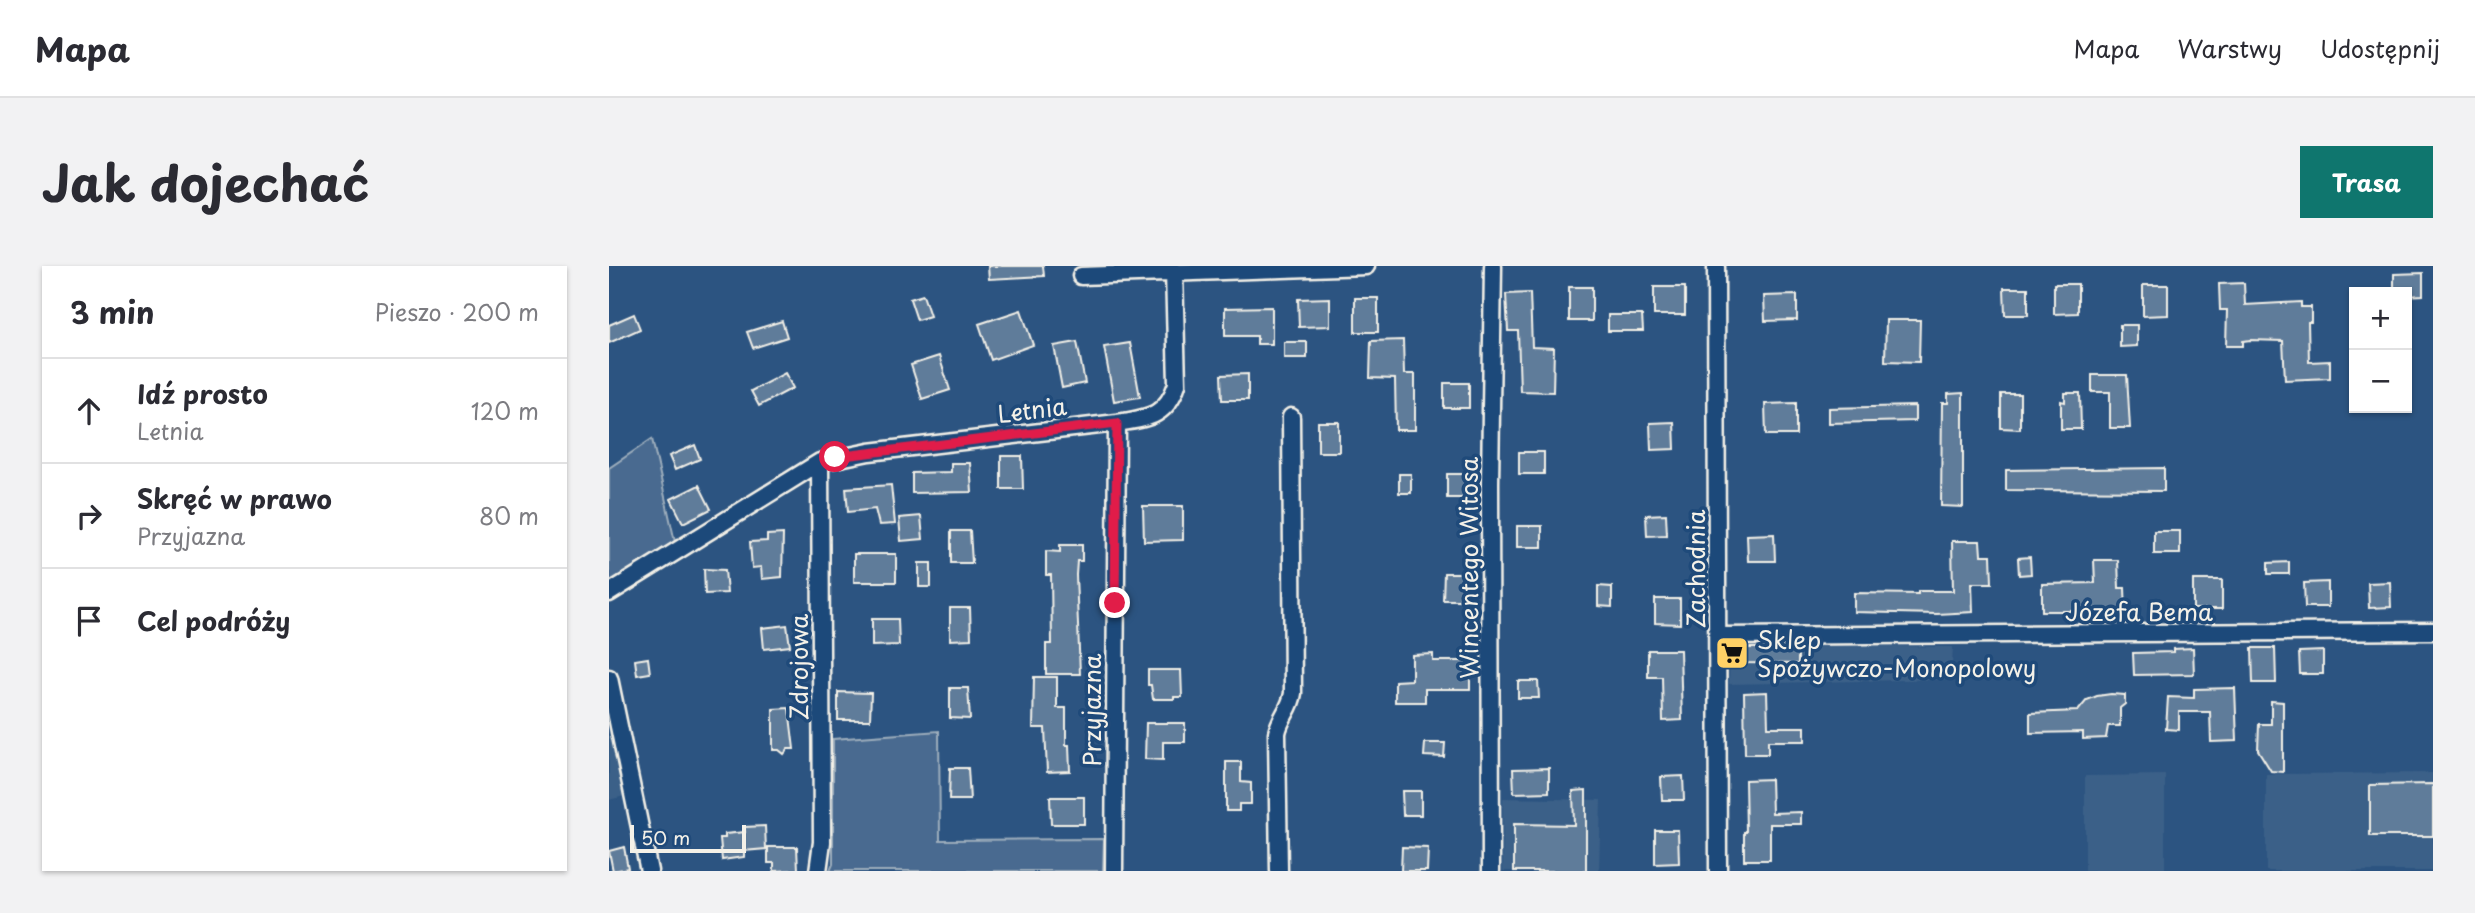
<!DOCTYPE html>
<html lang="pl">
<head>
<meta charset="utf-8">
<style>
  :root { --surface:#fff; --page:#f2f2f3; --text:#2b2b33; --muted:#7c7c81; --line:#e1e1e2; --accent:#0f766e }
  body { margin:0; font-family:"Playpen Sans",sans-serif; background:var(--page); color:var(--text) }
  .controls { position:absolute; right:21px; top:21px; display:grid; overflow:hidden; border-radius:0px; box-shadow:0 2px 5px #0004 }
  .controls button { width:63px; height:63px; display:grid; place-items:center; padding:0; border:0; border-bottom:2px solid var(--line); background:var(--surface); color:var(--text); font:35px sans-serif }
  .scale { position:absolute; left:21px; bottom:18px; width:116px; box-sizing:border-box; padding-left:7px; border:4px solid #f4f1e8; border-top:0; font-size:19px; line-height:24px; white-space:nowrap; color:#f4f1e8; -webkit-text-stroke:5px #1f4a7a; paint-order:stroke }
  .stop { position:absolute; width:21px; height:21px; margin:-16px; border:5px solid #e11d48; border-radius:50%; background:#fff }
  .stop.end { background:#e11d48; border-color:#fff; box-shadow:0 2px 7px #0008 }
  .list { margin:0; padding:0; list-style:none }
  h2 { display:flex; justify-content:space-between; align-items:center; height:91px; margin:0; padding:0 28px; font-size:30px }
  h2 small { font-size:23px; font-weight:400; color:var(--muted) }
  .list li { display:grid; grid-template-columns:46px 1fr auto; gap:21px; align-items:center; box-sizing:border-box; height:105px; padding:0 28px; border-top:2px solid var(--line) }
  .list b { display:block; font-size:26px; white-space:nowrap }
  .list p { margin:0; font-size:23px; white-space:nowrap; color:var(--muted) }
  .list em { font-size:23px; font-style:normal; color:var(--muted) }
  .icon { flex:none; width:38px; height:38px; fill:none; stroke:currentColor; stroke-width:2; stroke-linecap:round; stroke-linejoin:round }
  .map { position:relative; flex:none; width:1824px; height:605px; overflow:hidden; border-radius:0px }
  header { display:flex; align-items:center; gap:42px; box-sizing:border-box; height:98px; padding:0 35px; background:var(--surface); border-bottom:2px solid var(--line) }
  header strong { font-size:33px }
  nav { display:flex; gap:38px; margin-inline-start:auto; font-size:24px }
  .intro { display:flex; align-items:center; justify-content:space-between; box-sizing:border-box; height:168px; padding:0 42px }
  h1 { margin:0; font-size:49px }
  .button { padding:18px 32px; border-radius:0px; background:var(--accent); color:#fff; font-size:24px; font-weight:700 }
  main { display:flex; gap:42px; padding:0 42px }
  aside { flex:1; background:var(--surface); border-radius:0px; box-shadow:0 2px 5px #0004 }
  .map>svg:first-child { display:block }
  .built { fill:#3b6088 }
  .green { fill:#496b90; stroke:#9eaebc; stroke-width:2 }
  .building { fill:#5e7b9a; stroke:#f4f1e8; stroke-width:2 }
  .lines { fill:none; stroke-linecap:round; stroke-linejoin:round }
  .minor-casing { stroke:#f4f1e8; stroke-width:21 }
  .minor { stroke:#1f4a7a; stroke-width:16 }
  .route { stroke:#e11d48; stroke-width:9 }
  .labels { text-anchor:middle; dominant-baseline:central; stroke-width:7; stroke-linejoin:round; paint-order:stroke }
  .street-label { font-size:24px; fill:#f4f1e8; stroke:#1f4a7a }
  .poi-label { font-size:24px; fill:#f4f1e8; stroke:#1f4a7a; text-anchor:start }
</style>
</head>
<body>
<header>
<strong>Mapa</strong>
<nav><a>Mapa</a><a>Warstwy</a><a>Udostępnij</a></nav>
</header>
<div class="intro"><h1>Jak dojechać</h1><a class="button">Trasa</a></div>
<main>
<aside>
<h2>3 min<small>Pieszo · 200 m</small></h2>
<ul class="list">
<li><svg class="icon" aria-label="ahead" viewBox="0 0 24 24"><path d="M12 20V5M6 11l6-6 6 6"/></svg><div><b>Idź prosto</b><p>Letnia</p></div><em>120 m</em></li>
<li><svg class="icon" aria-label="right" viewBox="0 0 24 24"><path d="M7 20v-9h11M14 6l5 5-5 5"/></svg><div><b>Skręć w prawo</b><p>Przyjazna</p></div><em>80 m</em></li>
<li><svg class="icon" aria-label="arrive" viewBox="0 0 24 24"><path d="M6 21V4h12l-3 4 3 4H6"/></svg><div><b>Cel podróży</b></div></li>
</ul>
</aside>
<div class="map">
<svg width="1824" height="605" viewBox="0 0 1824 605">
  <rect width="100%" height="100%" fill="#2c5481"/>
  <filter id="ink" filterUnits="userSpaceOnUse"><feTurbulence type="fractalNoise" baseFrequency=".0143" numOctaves="2"/><feDisplacementMap in="SourceGraphic" scale="14" xChannelSelector="R" yChannelSelector="G"/><feConvolveMatrix kernelMatrix="1 2 1 2 8 2 1 2 1" color-interpolation-filters="sRGB"/></filter>
  <g filter="url(#ink)">
    <!-- built -->
    <path class="built" d="M1121,378l223,3 -2,32 -222,5z
      M0,435l19,94 -19,5z
      M1824,507v98h-167v-97z
      M1556,509v96h-80v-95z
      M894,532l98,2 -2,71h-96z"/>
    <!-- green -->
    <path class="green" d="M43,173l23,103 -66,41v-115z
      M330,465l1,109 164,-1 -1,32h-273l3,-7v-125z"/>
    <!-- building -->
    <path class="building" d="M379,0h55l1,10 -55,3z
      M1814,7v22l-16,1v-4h-13v-18z
      M1635,17l1,22 56,-3v5h10v15h-3l1,40 21,-1v17l-45,2 -2,-39 -33,-1 -7,1v5h-17l1,-36h-7l-1,-26z
      M1445,18h24v29l-24,1z
      M1534,19h25v30l-25,1z
      M960,21h23v34h-23z
      M1045,21h31v28h-31z
      M1395,22h24v27h-23z
      M921,27l2,54 22,1 -1,44 -33,-1 -2,-60h-10l-2,-37z
      M314,29l7,21 -13,4 -7,-21z
      M1188,29v25l-32,1 -1,-25z
      M721,32v28l-31,1 -1,-28z
      M746,32h23v34h-23z
      M663,41v37h-15v-8h-32v-28z
      M412,44l12,35 -42,15 -12,-36z
      M25,48l6,15 -31,14v-18z
      M999,49h34l1,16h-35z
      M1277,54h34l-1,42 -34,-1z
      M173,55l5,16 -34,11 -6,-16z
      M1511,59h17v21l-17,1z
      M794,74l1,34h11v56h-19l-1,-51 -25,-1 1,-37z
      M468,76l8,41 -23,5 -8,-42z
      M675,76h23v16h-23z
      M521,77l10,54 -26,4 -10,-54z
      M330,90l11,34 -28,9 -11,-34z
      M176,107l8,15 -34,18 -8,-15z
      M639,108v26h-26l-1,-25z
      M1483,109h35l3,53h-20v-36h-18z
      M835,117h25v25h-25z
      M1354,127v114l-22,-1 1,-103h6v-9z
      M1456,127h15l1,36h-20v-28l4,1z
      M1392,128h19v35l-19,-1z
      M1187,137v32h-30l-1,-31z
      M1306,140v15l-86,2v-15z
      M709,156h21v30h-21z
      M1065,156l1,27 -24,1 -1,-27z
      M86,179l5,14 -25,11 -6,-14z
      M910,186h25v22h-25z
      M392,190h21l1,33h-22z
      M342,197h19l2,29 -60,1v-20l39,-1z
      M1555,202v23l-158,-1v-20z
      M790,208h12v19h-12z
      M838,208h20v24h-20z
      M90,219l12,24 -28,14 -12,-24z
      M282,219l4,39 -16,1 -4,-16 -27,3 -2,-24z
      M534,240h40v34l-39,1z
      M1057,248l1,21 -20,1 -1,-21z
      M312,250l2,23 -22,2 -2,-23z
      M908,260h25v21h-25z
      M342,265h19l2,32h-21z
      M1545,265h26v23h-26z
      M174,268l-1,43 -20,2 -1,-12 -9,1 -2,-26 17,-1v-6z
      M1165,268l1,27h-27l-1,-26z
      M1343,275h28l1,14h10l1,28h-20l1,29 -36,2 -83,-2v-19l64,1v-3h35z
      M451,279h22v16h-5l-1,14 4,99h-34v-30h6l-1,-69h-5v-24l14,1z
      M245,288h42v28h-42z
      M1421,291l1,17 -12,1 -1,-17z
      M1485,294h24l1,28h6l1,25 -33,1v-3h-51v-27l53,-1z
      M1680,296v12h-21v-11z
      M310,297h12v24h-12z
      M95,303l21,1 2,23 -22,1z
      M835,307h25v27h-26z
      M1584,314h29v29h-29z
      M1719,316v25h-23l-1,-24z
      M1781,316l1,25 -22,1 -1,-25z
      M989,320l14,1v20l-14,-1z
      M1046,333h25v25l-25,-1z
      M341,342h20l1,31 -21,1z
      M263,353h26l1,26 -27,1z
      M178,359l3,21 -26,3 -2,-21z
      M1136,382h53v16l-53,-1z
      M1584,382l1,26 -60,1 -1,-22 40,-1v-3z
      M1643,382h23l1,35h-23z
      M1039,384h32l2,70 -19,1 -1,-44h-14z
      M1714,385v23h-23l-1,-22z
      M824,388v7h37v28h-45v13h-30v-21l17,-1v-25z
      M39,392l2,15 -13,2 -2,-15z
      M539,404h33l1,27h-8v2h-21l-2,-14h-3z
      M425,411h23v31h9v37h3l1,26 -23,1 -2,-44h-12z
      M909,415h20l1,17h-21z
      M341,422h18l2,31 -20,-1z
      M1626,422l2,53 -26,1 -1,-30h-31v18l-13,-1 2,-32 26,1v-9z
      M229,426l33,1 -1,27h-32z
      M1158,426l1,35h37v14h-37v13h-23l-1,-61z
      M1502,428l14,1v9l-5,4v18h-12l-2,12 -23,1v-7l-53,1v-20l48,-2 9,-11 10,-4z
      M1662,435l12,1v70l-12,-1 -13,-21 1,-26h12z
      M180,442l5,41h-6l-4,5 -5,-4h-6v-41z
      M537,457h39v19h-22v18l-18,-1z
      M816,477h20l-1,14 -20,-1z
      M617,496h15v20l10,1v21h-12v7h-13z
      M341,502h18l2,32h-21z
      M940,502v24l-35,1 -1,-24z
      M1074,510l1,24h-22l-1,-23z
      M1162,513l1,34 29,-1v12h-31v36h-26v-28h2l-1,-52z
      M1824,518v52h-63v-51z
      M977,524v81h-72v-47l60,1 -1,-34z
      M793,525h19v24h-18z
      M441,531h34v27h-33z
      M156,560l1,23 -22,2v6l-22,3 -2,-22h5v-4l20,-2 -1,-5z
      M1046,564h23l1,33 -24,1z
      M15,581l4,21 -15,3 -4,-20z
      M159,581h29l1,23 -24,1v-8h-6z
      M793,581l26,1 -1,23h-26z"/>
    <g class="lines">
      <defs>
        <path id="minor" d="M1107,0l2,605
          M472,10l285,-10
          M0,327l211,-131 49,-10 248,-29c31,-5 49,-6 60,-39l-3,-113
          M1109,370l715,-5
          M0,412l40,193
          M209,605l4,-29 -2,-380
          M505,605l3,-448
          M670,605l-2,-138c3,-16 14,-24 16,-40l-2,-276
          M882,605l-1,-388 3,-217"/>
      </defs>
      <!-- minor casing -->
      <use href="#minor" class="minor-casing"/>
      <!-- minor -->
      <use href="#minor" class="minor"/>
    </g>
  </g>
  <g class="lines" filter="url(#ink)">
    <!-- route -->
    <path class="route" d="M226,191l282,-34 -2,180"/>
  </g>
  <!-- icons -->
  <defs>
    <symbol id="supermarket-square" viewBox="-11 -11 22 22"><rect x="-9" y="-9" width="18" height="18" rx="4" fill="#ffd166" stroke="#1f4a7a"/><path d="M-6-5.5h2.5l.6 2H6L4.5 2H-2.5L-4.4-4H-6ZM-1.5 3.2a1.3 1.3 0 1 0 .1 0ZM3 3.2a1.3 1.3 0 1 0 .1 0Z" fill="#111"/></symbol>
  </defs>
  <g fill-rule="evenodd">
    <use href="#supermarket-square" x="1104" y="368" width="38" height="38"/>
  </g>
  <g class="labels">
    <!-- street labels -->
    <g class="street-label">
      <text transform="translate(423 143) rotate(-7)">Letnia</text>
      <text transform="translate(859 302) rotate(-90)">Wincentego Witosa</text>
      <text transform="translate(1086 303) rotate(-90)">Zachodnia</text>
      <text x="1530" y="345">Józefa Bema</text>
      <text transform="translate(189 401) rotate(-90)">Zdrojowa</text>
      <text transform="translate(482 444) rotate(-90)">Przyjazna</text>
    </g>
    <!-- poi labels -->
    <g class="poi-label">
      <text x="1148" y="373">Sklep<tspan x="1148" dy="28">Spożywczo-Monopolowy</tspan></text>
    </g>
  </g>
</svg>
<div class="controls">
<button>+</button>
<button>−</button>
</div>
<div class="scale">50 m</div>
<div class="stop" style="left:226px;top:191px"></div>
<div class="stop end" style="left:506px;top:337px"></div>
</div>
</main>
</body>
</html>
